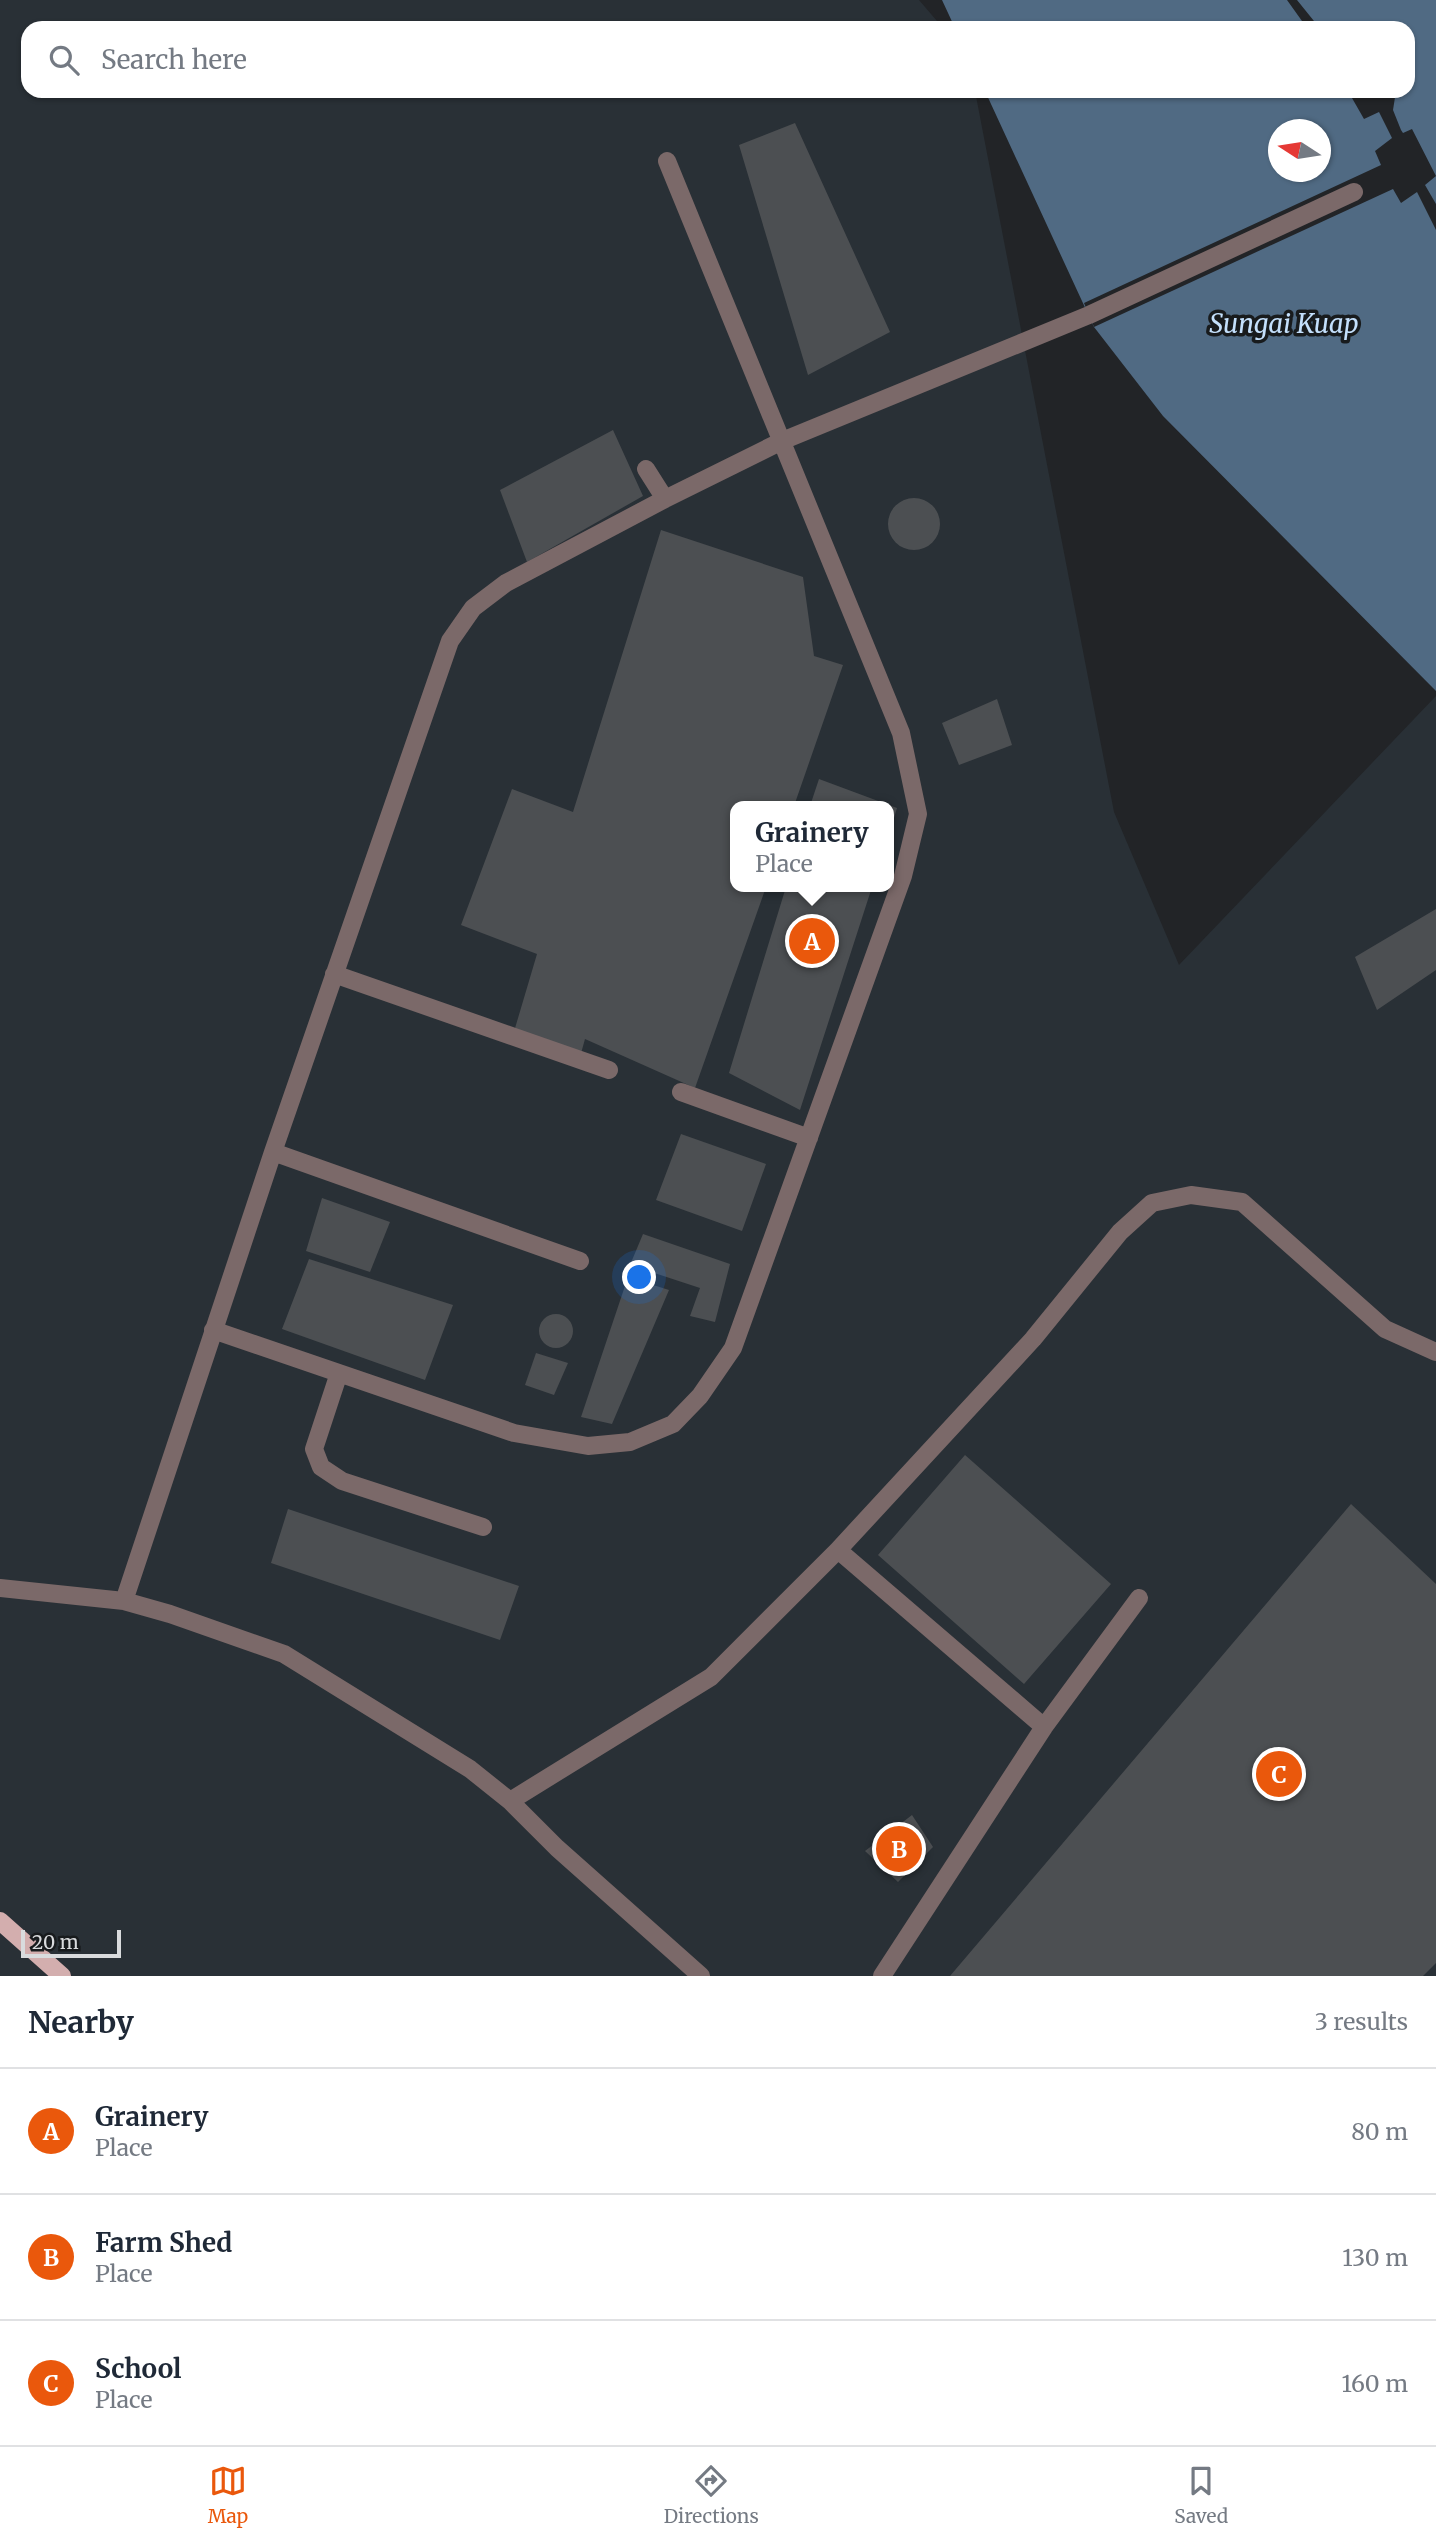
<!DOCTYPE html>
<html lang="en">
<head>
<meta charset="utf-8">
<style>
  :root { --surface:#fff; --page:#f2f2f3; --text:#1f2937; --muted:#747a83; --line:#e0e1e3; --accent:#ea580c }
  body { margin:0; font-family:Merriweather,serif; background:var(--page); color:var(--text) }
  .compass { position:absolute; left:1268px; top:119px; width:63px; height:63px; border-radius:50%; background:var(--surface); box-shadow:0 2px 5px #0004; rotate:282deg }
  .scale { position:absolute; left:21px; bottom:18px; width:100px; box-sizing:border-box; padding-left:7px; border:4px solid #d9dbdd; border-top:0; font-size:19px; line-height:24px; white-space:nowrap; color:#d9dbdd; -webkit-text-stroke:5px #181b1d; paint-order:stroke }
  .you { position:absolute; left:640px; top:1278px; width:24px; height:24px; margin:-18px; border:5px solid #fff; border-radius:50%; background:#1a73e8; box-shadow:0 0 0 10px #1a73e833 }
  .badge { display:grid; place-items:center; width:46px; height:46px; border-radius:50%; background:var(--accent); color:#fff; font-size:23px; font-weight:700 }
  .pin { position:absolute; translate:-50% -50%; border:4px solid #fff; box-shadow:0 2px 7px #0006 }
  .popup { position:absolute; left:730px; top:801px; width:164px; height:91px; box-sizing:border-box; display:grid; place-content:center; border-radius:14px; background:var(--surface); filter:drop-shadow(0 2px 5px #0005); font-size:23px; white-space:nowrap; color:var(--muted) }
  .popup b { font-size:26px; color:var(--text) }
  .popup::after { content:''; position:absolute; left:50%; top:100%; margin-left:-14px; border:14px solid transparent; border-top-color:var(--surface) }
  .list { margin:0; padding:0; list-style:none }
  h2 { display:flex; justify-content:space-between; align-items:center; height:91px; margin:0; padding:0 28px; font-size:30px }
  h2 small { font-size:23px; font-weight:400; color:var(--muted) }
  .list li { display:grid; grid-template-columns:46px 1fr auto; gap:21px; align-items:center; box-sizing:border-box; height:126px; padding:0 28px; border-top:2px solid var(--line) }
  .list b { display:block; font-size:26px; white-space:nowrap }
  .list p { margin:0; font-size:23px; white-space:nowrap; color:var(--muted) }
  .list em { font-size:23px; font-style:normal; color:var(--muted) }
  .icon { flex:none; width:38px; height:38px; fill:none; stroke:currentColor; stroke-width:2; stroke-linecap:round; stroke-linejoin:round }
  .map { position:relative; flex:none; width:1436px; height:1976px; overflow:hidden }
  .search { position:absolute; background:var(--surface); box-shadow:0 2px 5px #0004; left:21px; right:21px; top:21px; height:77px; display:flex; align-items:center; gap:18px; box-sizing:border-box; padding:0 24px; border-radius:21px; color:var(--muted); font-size:26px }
  .sheet { height:469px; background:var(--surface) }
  nav { display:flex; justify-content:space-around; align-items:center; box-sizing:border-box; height:98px; border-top:2px solid var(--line); background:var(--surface); font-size:19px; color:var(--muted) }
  nav a { display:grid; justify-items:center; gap:4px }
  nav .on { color:var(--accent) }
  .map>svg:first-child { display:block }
  .built { fill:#293036; fill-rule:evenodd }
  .water { fill:#506a83; fill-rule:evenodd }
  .pier { fill:#222427 }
  .building { fill:#4c4f52 }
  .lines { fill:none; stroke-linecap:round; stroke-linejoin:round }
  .minor { stroke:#7b6969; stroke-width:18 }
  .major { stroke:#d3aeae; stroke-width:18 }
  .labels { text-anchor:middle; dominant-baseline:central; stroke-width:7; stroke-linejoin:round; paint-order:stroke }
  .water-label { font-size:26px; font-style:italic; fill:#c4e0fc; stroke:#181b1d }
</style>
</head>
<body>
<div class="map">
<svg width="1436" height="1976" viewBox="0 0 1436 1976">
  <rect width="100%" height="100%" fill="#222427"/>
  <!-- built -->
  <path class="built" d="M0,0h919l24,28h-915v63h947l139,721 65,153 257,-269v1280h-1436zM735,806h154v81h-154z"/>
  <!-- water -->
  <path class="water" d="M942,0h494v691l-273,-275 -69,-89 -109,-236h423v-63h-453zM1278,130h42v42h-42z"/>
  <!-- pier -->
  <path class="pier" d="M1287,0h10l21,26 4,-4 4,6h-19z
    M1348,91h48l-3,19 8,20 2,3 9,-4 24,47 -11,9 11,19v26l-19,-38 -16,11 -8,-14 -299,138 -10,-24 297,-138 -6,-14 17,-13 -13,-26 -15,7z"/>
  <!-- building -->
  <path class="building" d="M795,123l95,209 -82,43 -69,-230z
    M613,430l30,66 -116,66 -27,-72z
    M888 524a26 26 0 1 1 52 0a26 26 0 1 1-52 0Z
    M661,530l142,47 11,79 29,9 -49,141h-59v81h31l-71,201 -110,-49 -5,18 -67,-22 24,-81 -76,-29 51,-136 61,23z
    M997,699l15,46 -53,20 -17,-42z
    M819,779l78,29 -7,23 -1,-25h-79z
    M786,887h86l-72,223 -71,-37z
    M1436,909v61l-59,40 -22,-53z
    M681,1134l85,30 -24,67 -86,-31z
    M322,1198l68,24 -20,50 -64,-21z
    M643,1234l87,30 -15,58 -25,-6 10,-28 -70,-23z
    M309,1259l144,46 -28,75 -143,-51z
    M628,1277l41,13 -57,134 -31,-7z
    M539 1331a17 17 0 1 1 34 0a17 17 0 1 1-34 0Z
    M536,1353l32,10 -14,32 -29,-10z
    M965,1455l146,129 -87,100 -146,-129z
    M1351,1504l85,80v379l-13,13h-473z
    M288,1509l231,77 -19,54 -229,-77z
    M912,1815l21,32 -35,35 -33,-31z"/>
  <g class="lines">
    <!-- minor -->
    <path class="minor" d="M646,469l19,30
      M334,974l275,96
      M681,1092l128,46
      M273,1152l307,109
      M213,1330l301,103 74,13 42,-4 43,-18 27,-28 33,-48 170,-472 15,-62 -17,-81 -234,-572
      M339,1373l-25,76 7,18 21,14 141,46
      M838,1550l206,177
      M0,1588l124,13 46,13 114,40 186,115 40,32 47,47 144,128
      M124,1601l149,-449 177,-511 23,-33 33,-25 159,-84 117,-58 307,-126 265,-123
      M510,1801l201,-124 127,-127 195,-211 87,-107 32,-29 39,-8 51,7 143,127 51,23
      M882,1976l162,-249 95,-129"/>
    <!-- major -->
    <path class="major" d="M0,1921l62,55"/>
  </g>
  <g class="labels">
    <!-- water labels -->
    <g class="water-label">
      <text x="1284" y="323">Sungai Kuap</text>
    </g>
  </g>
</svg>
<svg class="compass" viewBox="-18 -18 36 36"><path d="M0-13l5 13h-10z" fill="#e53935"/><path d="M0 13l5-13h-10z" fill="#747a83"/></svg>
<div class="scale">20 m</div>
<div class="you"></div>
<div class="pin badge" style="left:812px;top:941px">A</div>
<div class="popup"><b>Grainery</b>Place</div>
<div class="pin badge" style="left:899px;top:1849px">B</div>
<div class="pin badge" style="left:1279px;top:1774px">C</div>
<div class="search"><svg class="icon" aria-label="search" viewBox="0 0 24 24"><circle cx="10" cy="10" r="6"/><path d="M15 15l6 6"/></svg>Search here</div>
</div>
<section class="sheet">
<h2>Nearby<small>3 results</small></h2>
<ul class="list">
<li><span class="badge">A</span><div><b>Grainery</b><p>Place</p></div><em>80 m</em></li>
<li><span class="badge">B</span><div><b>Farm Shed</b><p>Place</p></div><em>130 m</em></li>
<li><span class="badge">C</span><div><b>School</b><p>Place</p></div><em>160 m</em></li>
</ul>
</section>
<nav>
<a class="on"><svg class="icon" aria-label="map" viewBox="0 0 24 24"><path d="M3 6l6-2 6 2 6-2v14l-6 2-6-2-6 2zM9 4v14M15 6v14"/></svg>Map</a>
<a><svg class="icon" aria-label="directions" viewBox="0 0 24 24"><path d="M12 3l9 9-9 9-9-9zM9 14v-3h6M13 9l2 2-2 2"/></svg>Directions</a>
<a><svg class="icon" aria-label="saved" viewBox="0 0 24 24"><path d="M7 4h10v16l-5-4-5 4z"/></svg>Saved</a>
</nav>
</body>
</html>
